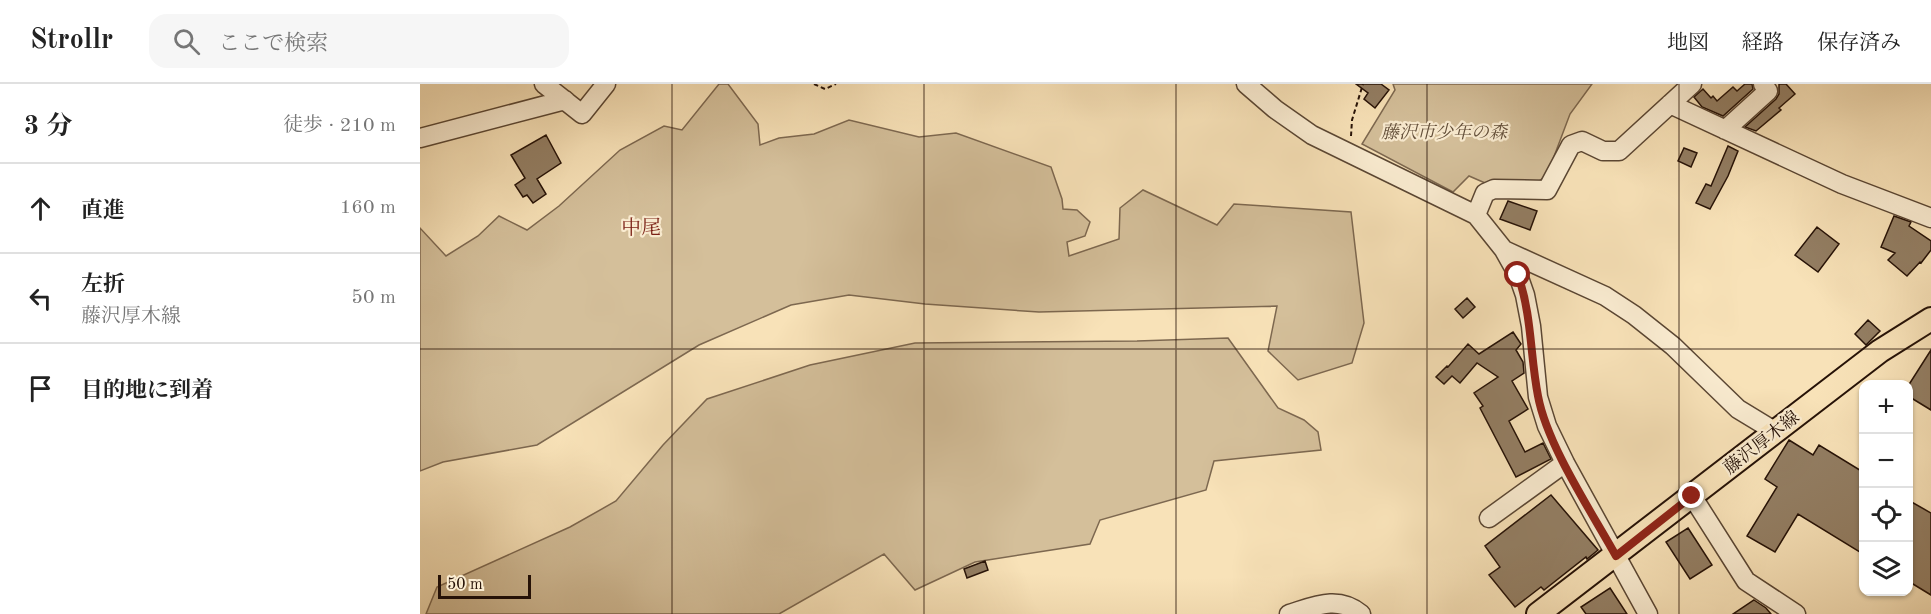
<!DOCTYPE html>
<html lang="ja">
<head>
<meta charset="utf-8">
<style>
  :root { --surface:#fff; --page:#f6f6f6; --text:#222; --muted:#767676; --line:#e0e0e0 }
  body { margin:0; font-family:"Old Standard TT","Noto Serif JP",serif; background:var(--page); color:var(--text) }
  .controls { position:absolute; right:18px; bottom:18px; display:grid; overflow:hidden; border-radius:12px; box-shadow:0 2px 4px #0004 }
  .controls button { width:54px; height:54px; display:grid; place-items:center; padding:0; border:0; border-bottom:2px solid var(--line); background:var(--surface); color:var(--text); font:30px sans-serif }
  .scale { position:absolute; left:18px; bottom:15px; width:93px; box-sizing:border-box; padding-left:6px; border:3px solid #261207; border-top:0; font-size:16px; line-height:21px; white-space:nowrap; color:#261207; -webkit-text-stroke:4px #faecd1; paint-order:stroke }
  .stop { position:absolute; width:18px; height:18px; margin:-14px; border:4px solid #8f2418; border-radius:50%; background:#fff }
  .stop.end { background:#8f2418; border-color:#fff; box-shadow:0 2px 6px #0008 }
  .list { margin:0; padding:0; list-style:none }
  h2 { display:flex; justify-content:space-between; align-items:center; height:78px; margin:0; padding:0 24px; font-size:26px }
  h2 small { font-size:20px; font-weight:400; color:var(--muted) }
  .list li { display:grid; grid-template-columns:39px 1fr auto; gap:18px; align-items:center; box-sizing:border-box; height:90px; padding:0 24px; border-top:2px solid var(--line) }
  .list b { display:block; font-size:22px; white-space:nowrap }
  .list p { margin:0; font-size:20px; white-space:nowrap; color:var(--muted) }
  .list em { font-size:20px; font-style:normal; color:var(--muted) }
  .icon { flex:none; width:33px; height:33px; fill:none; stroke:currentColor; stroke-width:2; stroke-linecap:round; stroke-linejoin:round }
  .map { position:relative; flex:none; width:1511px; height:530px; overflow:hidden }
  header { display:flex; align-items:center; gap:36px; box-sizing:border-box; height:84px; padding:0 30px; background:var(--surface); border-bottom:2px solid var(--line) }
  header strong { font-size:28px }
  nav { display:flex; gap:33px; margin-inline-start:auto; font-size:21px }
  .search { width:420px; height:54px; background:var(--page); display:flex; align-items:center; gap:15px; box-sizing:border-box; padding:0 21px; border-radius:18px; color:var(--muted); font-size:22px }
  main { display:flex }
  aside { flex:1; background:var(--surface) }
  .map>svg:first-child { display:block }
  .green { fill:#d4bf9a; stroke:#7d6850; stroke-width:1.5 }
  .building { fill:#937e63; stroke:#261207; stroke-width:1.5 }
  .lines { fill:none; stroke-linecap:round; stroke-linejoin:round }
  .minor-casing { stroke:#5a4633; stroke-width:21 }
  .major-casing { stroke:#261207; stroke-width:26 }
  .path { stroke:#261207; stroke-width:2; stroke-dasharray:4.5 3; stroke-linecap:butt }
  .minor { stroke:#faecd1; stroke-width:18 }
  .major { stroke:#f8e2b8; stroke-width:22 }
  .route { stroke:#8f2418; stroke-width:8 }
  .grid { fill:none; stroke:#261207; stroke-width:1.5; stroke-opacity:0.55 }
  .labels { text-anchor:middle; dominant-baseline:central; stroke-width:4.5; stroke-linejoin:round; paint-order:stroke }
  .park-label { font-size:18px; font-style:italic; fill:#634f3a; stroke:#faecd1 }
  .street-label { font-size:18px; fill:#261207; stroke:#faecd1 }
  .neighbourhood-label { font-size:20px; fill:#7a1f14; stroke:#faecd1 }
</style>
</head>
<body>
<header>
<strong>Strollr</strong>
<div class="search"><svg class="icon" aria-label="search" viewBox="0 0 24 24"><circle cx="10" cy="10" r="6"/><path d="M15 15l6 6"/></svg>ここで検索</div>
<nav><a>地図</a><a>経路</a><a>保存済み</a></nav>
</header>
<main>
<aside>
<h2>3 分<small>徒歩 · 210 m</small></h2>
<ul class="list">
<li><svg class="icon" aria-label="ahead" viewBox="0 0 24 24"><path d="M12 20V5M6 11l6-6 6 6"/></svg><div><b>直進</b></div><em>160 m</em></li>
<li><svg class="icon" aria-label="left" viewBox="0 0 24 24"><path d="M17 20v-9H6M10 6l-5 5 5 5"/></svg><div><b>左折</b><p>藤沢厚木線</p></div><em>50 m</em></li>
<li><svg class="icon" aria-label="arrive" viewBox="0 0 24 24"><path d="M6 21V4h12l-3 4 3 4H6"/></svg><div><b>目的地に到着</b></div></li>
</ul>
</aside>
<div class="map">
<svg width="1511" height="530" viewBox="0 0 1511 530">
  <rect width="100%" height="100%" fill="#f8e2b8"/>
  <filter id="stains"><feTurbulence type="fractalNoise" baseFrequency=".00333" numOctaves="4"/><feColorMatrix values="0 0 0 0 .2 0 0 0 0 .09 0 0 0 0 .02 0 0 0 .5 -.17"/></filter>
  <radialGradient id="worn" r=".72"><stop offset=".6" stop-color="#630" stop-opacity="0"/><stop offset="1" stop-color="#630" stop-opacity=".3"/></radialGradient>
  <!-- green -->
  <path class="green" d="M299,0h9l30,40 2,21 19,-7 35,-4 35,-14 70,17 37,-4 95,34 11,32 1,10 14,1 13,12 -5,14 -18,6 2,14 50,-17 1,-31 23,-18 74,35 17,-21 117,8 13,111 -12,40 -54,17 -30,-29 9,-45 -238,6 -114,-8 -76,-9 -58,10 -92,40 -162,100 -94,17 -23,9v-243l26,28 32,-20 21,-20 28,14 32,-24 61,-56 44,-24 18,4z
    M973,0h199l-22,30 -23,61 -20,15 -35,-4 -23,-10 -16,16 -91,-48 33,-54z
    M808,254l50,70 26,12 14,12 3,18 -107,11 -8,29 -106,30 -10,24 -115,18 -60,28 -31,-36 -105,60h-353l11,-27 133,-60 46,-26 47,-56 44,-46 103,-34 105,-22 222,-2z"/>
  <!-- building -->
  <path class="building" d="M936,0h25l8,6 -14,18 -11,-9 4,-6z
    M1325,0h7l1,5 -30,27 -21,-9 -8,-10 9,-8 8,9 2,-2 4,5 16,-14 4,4z
    M1359,0h7l9,10 -16,14 2,2 -25,21 -11,-4 31,-28 3,-5z
    M126,51l15,28 -24,16 9,15 -13,9 -6,-8 -4,2 -8,-12 10,-7 -14,-23z
    M1308,62l10,5 -10,25 -18,33 -14,-6 10,-19 5,2z
    M1264,64l13,5 -6,14 -13,-6z
    M1088,117l29,10 -7,19 -30,-11z
    M1474,132l17,6 -2,4 22,15v9l-10,13 -1,-1 -13,14 -19,-16 7,-7 -14,-6z
    M1397,143l22,17 -21,28 -23,-17z
    M1047,214l8,9 -12,11 -8,-9z
    M1448,236l12,11 -14,14 -11,-11z
    M1093,248l8,12 -5,6 7,12 1,11 -12,8 16,28 -19,12 16,31 18,-9 8,16 -35,18 -36,-69 3,-2 -9,-13 24,-16 -21,-14 -17,20 -8,-7 -8,8 -8,-7 11,-11 1,1 20,-23 11,10z
    M1511,266v60l-23,-14v-10z
    M1369,356l24,15 6,-10 44,27v82l-65,-40 -23,38 -28,-16 30,-49 -12,-8z
    M1131,411l47,55 -11,9 -1,-2 -42,33 -3,-3 -26,20 -26,-32 11,-8 -15,-21z
    M1488,416l23,13v82l-23,-14z
    M1268,444l24,37 -22,14 -24,-37z
    M565,477l3,9 -21,8 -3,-9z
    M1190,504l17,26h-41l-5,-7z
    M1334,516l12,8 5,6h-38z"/>
  <g class="lines">
    <defs>
      <path id="minor" d="M124,0l38,30 24,-30
        M826,0l29,25 37,26 164,80 28,35 14,25 7,20 6,31 7,71 9,29 18,37 83,151
        M1250,20l172,80 89,34
        M1305,46l43,-39 -5,-7
        M0,54l145,-38
        M1056,131l9,-22 9,-4 53,1 24,-45 11,-4 21,10h16l73,-67
        M1084,166l101,46 29,19 39,31 65,63 38,23
        M1272,412l54,85 50,33
        M1069,434l76,-55
        M869,530c26,-8 49,-19 72,0"/>
      <path id="major" d="M1118,530l342,-263 51,-32"/>
    </defs>
    <!-- minor casing -->
    <use href="#minor" class="minor-casing"/>
    <!-- major casing -->
    <use href="#major" class="major-casing"/>
    <!-- path -->
    <path class="path" d="M394,0l11,5 11,-5
      M931,52l1,-16 11,-36"/>
    <!-- minor -->
    <use href="#minor" class="minor"/>
    <!-- major -->
    <use href="#major" class="major"/>
  </g>
  <g class="lines">
    <!-- route -->
    <path class="route" d="M1098,191c14,41 12,80 20,121 9,49 53,115 78,160l76,-60"/>
  </g>
  <!-- grid -->
  <path class="grid" d="M252,0v530M504,0v530M756,0v530M1007,0v530M1259,0v530M0,265h1511"/>
  <g class="labels">
    <!-- park labels -->
    <g class="park-label">
      <text x="1024" y="49">藤沢市少年の森</text>
    </g>
    <!-- street labels -->
    <g class="street-label">
      <text transform="translate(1342 359) rotate(-38)">藤沢厚木線</text>
    </g>
    <!-- neighbourhood labels -->
    <g class="neighbourhood-label">
      <text x="221" y="145">中尾</text>
    </g>
  </g>
  <rect width="100%" height="100%" filter="url(#stains)"/>
  <rect width="100%" height="100%" fill="url(#worn)"/>
</svg>
<div class="controls">
<button>+</button>
<button>−</button>
<button><svg class="icon" aria-label="locate" viewBox="0 0 24 24"><circle cx="12" cy="12" r="6"/><path d="M12 2v4M12 18v4M2 12h4M18 12h4"/></svg></button>
<button><svg class="icon" aria-label="layers" viewBox="0 0 24 24"><path d="M12 4l9 5-9 5-9-5zM3 14l9 5 9-5"/></svg></button>
</div>
<div class="scale">50 m</div>
<div class="stop" style="left:1098px;top:191px"></div>
<div class="stop end" style="left:1272px;top:412px"></div>
</div>
</main>
</body>
</html>
